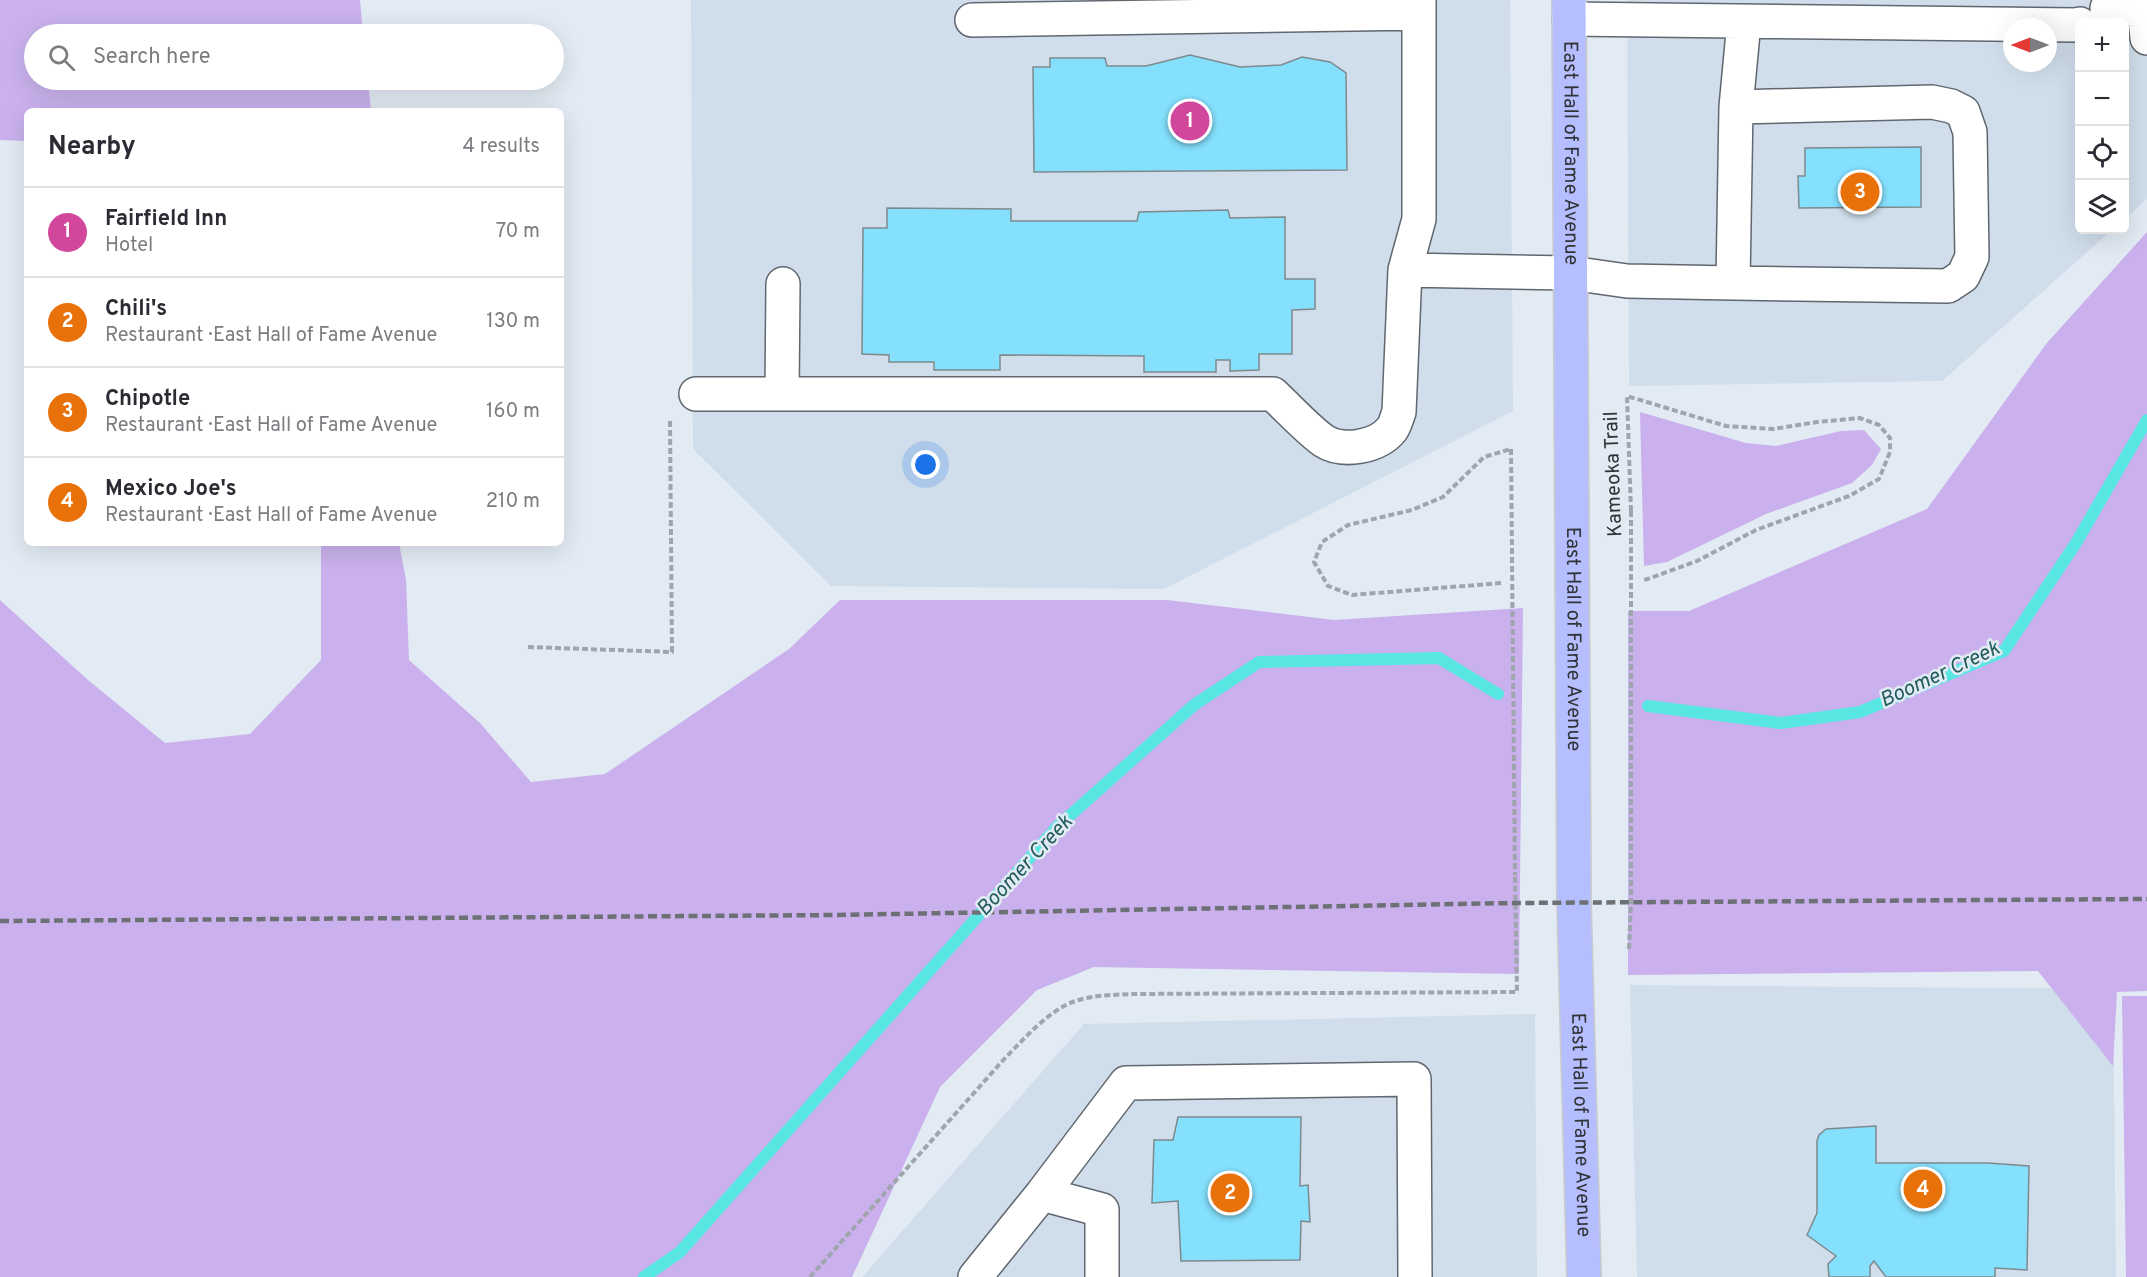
<!DOCTYPE html>
<html lang="en">
<head>
<meta charset="utf-8">
<style>
  :root { --surface:#fff; --page:#f2f2f3; --text:#2b2b33; --muted:#7c7c81; --line:#e1e1e2; --accent:#b45309 }
  body { margin:0; font-family:Overpass,sans-serif; background:var(--page); color:var(--text) }
  .controls { position:absolute; right:18px; top:18px; display:grid; overflow:hidden; border-radius:9px; box-shadow:0 6px 24px #0002 }
  .controls button { width:54px; height:54px; display:grid; place-items:center; padding:0; border:0; border-bottom:2px solid var(--line); background:var(--surface); color:var(--text); font:30px sans-serif }
  .compass { position:absolute; left:2003px; top:18px; width:54px; height:54px; border-radius:50%; background:var(--surface); box-shadow:0 6px 24px #0002; rotate:270deg }
  .you { position:absolute; left:926px; top:465px; width:21px; height:21px; margin:-15px; border:4px solid #fff; border-radius:50%; background:#1a73e8; box-shadow:0 0 0 9px #1a73e833 }
  .badge { display:grid; place-items:center; width:39px; height:39px; border-radius:50%; background:var(--accent); color:#fff; font-size:20px; font-weight:700 }
  .pin { position:absolute; translate:-50% -50%; border:3px solid #fff; box-shadow:0 2px 6px #0006 }
  .list { margin:0; padding:0; list-style:none }
  h2 { display:flex; justify-content:space-between; align-items:center; height:78px; margin:0; padding:0 24px; font-size:26px }
  h2 small { font-size:20px; font-weight:400; color:var(--muted) }
  .list li { display:grid; grid-template-columns:39px 1fr auto; gap:18px; align-items:center; box-sizing:border-box; height:90px; padding:0 24px; border-top:2px solid var(--line) }
  .list b { display:block; font-size:22px; white-space:nowrap }
  .list p { margin:0; font-size:20px; white-space:nowrap; color:var(--muted) }
  .list em { font-size:20px; font-style:normal; color:var(--muted) }
  .icon { flex:none; width:33px; height:33px; fill:none; stroke:currentColor; stroke-width:2; stroke-linecap:round; stroke-linejoin:round }
  .map { position:relative; flex:none; width:2147px; height:1277px; overflow:hidden }
  .search { position:absolute; background:var(--surface); box-shadow:0 6px 24px #0002; left:24px; top:24px; width:540px; height:66px; display:flex; align-items:center; gap:15px; box-sizing:border-box; padding:0 21px; border-radius:33px; color:var(--muted); font-size:22px }
  .panel { position:absolute; background:var(--surface); box-shadow:0 6px 24px #0002; left:24px; top:108px; width:540px; height:438px; border-radius:9px }
  .map>svg:first-child { display:block }
  .built { fill:#d0deeb; fill-rule:evenodd }
  .green { fill:#cab1ed }
  .lines { fill:none; stroke-linecap:round; stroke-linejoin:round }
  .stream { stroke:#58e6e3; stroke-width:12 }
  .building { fill:#84e0fd; stroke:#7d898d; stroke-width:1.5 }
  .minor-casing { stroke:#60676f; stroke-width:36 }
  .major-casing { stroke:#c9cacb; stroke-width:36 }
  .path { stroke:#9fa5ac; stroke-width:4; stroke-dasharray:6 3; stroke-linecap:butt }
  .minor { stroke:#fff; stroke-width:33 }
  .major { stroke:#b5befe; stroke-width:33 }
  .rail { stroke:#6d7176; stroke-width:4.5; stroke-dasharray:9 4.5; stroke-linecap:butt }
  .path-bridge { stroke:#9fa5ac; stroke-width:4; stroke-dasharray:6 3; stroke-linecap:butt }
  .labels { text-anchor:middle; dominant-baseline:central; stroke-width:5; stroke-linejoin:round; paint-order:stroke }
  .street-label { font-size:20px; fill:#313437; stroke:#e2eaf3 }
  .water-label { font-size:21px; font-style:italic; fill:#215c5b; stroke:#e2eaf3 }
</style>
</head>
<body>
<div class="map">
<svg width="2147" height="1277" viewBox="0 0 2147 1277">
  <rect width="100%" height="100%" fill="#e2eaf3"/>
  <!-- built -->
  <path class="built" d="M691,0h819l3,411 -349,178 -333,-3 -138,-137z
    M1627,0h520v199l-22,20 -1,-197h-44v208h32l-170,151 -313,5zM2012,27h36v36h-36z
    M1630,985l483,4 3,288h-479z
    M1535,1014l2,263h-675l222,-253z"/>
  <!-- green -->
  <path class="green" d="M0,0h360l3,34h-329v46h334l3,31h-344v30l-27,-1z
    M2147,232v759l-30,1 -4,74 -75,-95 -410,4v-364h61l238,-102 119,-165z
    M1640,412l106,31 30,3 65,-15 23,-1 17,19 -9,16 -20,18 -86,31 -99,48 -23,4z
    M321,543h78l7,37 3,80 71,63 51,59 74,-8 184,-125 51,-49h327l167,20 189,-12 -4,366 -425,-7 -57,23 -97,97 -88,190h-852v-677l88,80 77,63 85,-9 71,-74z
    M2122,996h25v281h-21z"/>
  <g class="lines">
    <!-- stream -->
    <path class="stream" d="M1648,706l133,17 79,-11 144,-61 72,-108 71,-123
      M644,1277l36,-25 377,-425 137,-122 65,-43 180,-4 59,36"/>
  </g>
  <!-- building -->
  <path class="building" d="M1190,55l50,12 41,-2 21,-8 28,5 16,11 1,97 -313,2 -1,-105h17v-9h55l2,8h39z
    M1921,147v60l-122,1 -1,-32h7v-28z
    M887,208l124,1v12h126l2,-9 89,-2 2,8 55,-1v62h30v30l-23,1v44h-33v16l-29,1v-11h-14v12h-72v-16l-144,-1v15h-66v-8h-45v-7l-27,-1 1,-126h24z
    M1178,1117h123l-1,69 8,-1 2,37 -9,-1 -1,39 -119,1 -3,-60 -26,2 2,-63h19z
    M1876,1126v37h112l41,3 -2,104 -32,-2v9h-109l-12,-16 -4,5v11h-41l-1,-13 8,-8 -29,-21 10,-22v-72l2,-6 7,-6z"/>
  <g class="lines">
    <defs>
      <path id="minor" d="M2107,8l37,1 3,29
        M1569,19l508,6 3,-1
        M972,20l447,-7
        M1405,270l166,3 56,8 106,2 3,-176 8,-85
        M1733,283l215,3 15,-10 9,-19 -2,-125 -7,-20 -12,-6 -19,-4 -196,5
        M696,394h577c14,13 36,37 51,47 19,12 54,6 68,-12 3,-4 5,-12 7,-17l6,-142 14,-51v-219
        M782,394l1,-110
        M1042,1194l60,16v67
        M975,1277l67,-83 84,-111 288,-4 1,198"/>
      <g id="major">
        <path id="s1" d="M1569,0l5,902 10,375"/>
      </g>
    </defs>
    <!-- minor casing -->
    <use href="#minor" class="minor-casing"/>
    <!-- major casing -->
    <use href="#major" class="major-casing"/>
    <!-- path -->
    <path class="path" d="M1631,511l-4,-115 99,30 47,3 44,-7 43,-4 19,7 11,13v14l-11,27 -30,17 -93,34 -59,31 -55,20
      M1501,583l-149,12 -24,-9 -14,-24 8,-20 26,-17 64,-15 31,-13 41,-40 27,-8
      M528,647l144,5 -2,-231
      M810,1277l196,-220c18,-18 35,-38 58,-51 20,-11 47,-11 69,-12l384,-2 -2,-117"/>
    <!-- minor -->
    <use href="#minor" class="minor"/>
    <!-- major -->
    <use href="#major" class="major"/>
    <!-- rail -->
    <path class="rail" d="M0,921l837,-6 678,-12 632,-4"/>
    <!-- path-bridge -->
    <path class="path-bridge" d="M1511,449l4,426
      M1629,949l2,-47v-391"/>
  </g>
  <g class="labels">
    <!-- street labels -->
    <g class="street-label">
      <text stroke="none"><textPath href="#s1" startOffset="153">East Hall of Fame Avenue</textPath></text>
      <text transform="translate(1614 474) rotate(-92)">Kameoka Trail</text>
      <text stroke="none"><textPath href="#s1" startOffset="639">East Hall of Fame Avenue</textPath></text>
      <text stroke="none"><textPath href="#s1" startOffset="1125">East Hall of Fame Avenue</textPath></text>
    </g>
    <!-- water labels -->
    <g class="water-label">
      <text transform="translate(1940 675) rotate(-25)">Boomer Creek</text>
      <text transform="translate(1025 866) rotate(-47)">Boomer Creek</text>
    </g>
  </g>
</svg>
<div class="controls">
<button>+</button>
<button>−</button>
<button><svg class="icon" aria-label="locate" viewBox="0 0 24 24"><circle cx="12" cy="12" r="6"/><path d="M12 2v4M12 18v4M2 12h4M18 12h4"/></svg></button>
<button><svg class="icon" aria-label="layers" viewBox="0 0 24 24"><path d="M12 4l9 5-9 5-9-5zM3 14l9 5 9-5"/></svg></button>
</div>
<svg class="compass" viewBox="-18 -18 36 36"><path d="M0-13l5 13h-10z" fill="#e53935"/><path d="M0 13l5-13h-10z" fill="#7c7c81"/></svg>
<div class="you"></div>
<div class="pin badge" style="left:1190px;top:121px;background:#d1479c">1</div>
<div class="pin badge" style="left:1230px;top:1193px;background:#e8710a">2</div>
<div class="pin badge" style="left:1860px;top:192px;background:#e8710a">3</div>
<div class="pin badge" style="left:1923px;top:1189px;background:#e8710a">4</div>
<div class="search"><svg class="icon" aria-label="search" viewBox="0 0 24 24"><circle cx="10" cy="10" r="6"/><path d="M15 15l6 6"/></svg>Search here</div>
<section class="panel">
<h2>Nearby<small>4 results</small></h2>
<ul class="list">
<li><span class="badge" style="background:#d1479c">1</span><div><b>Fairfield Inn</b><p>Hotel</p></div><em>70 m</em></li>
<li><span class="badge" style="background:#e8710a">2</span><div><b>Chili's</b><p>Restaurant · East Hall of Fame Avenue</p></div><em>130 m</em></li>
<li><span class="badge" style="background:#e8710a">3</span><div><b>Chipotle</b><p>Restaurant · East Hall of Fame Avenue</p></div><em>160 m</em></li>
<li><span class="badge" style="background:#e8710a">4</span><div><b>Mexico Joe's</b><p>Restaurant · East Hall of Fame Avenue</p></div><em>210 m</em></li>
</ul>
</section>
</div>
</body>
</html>
